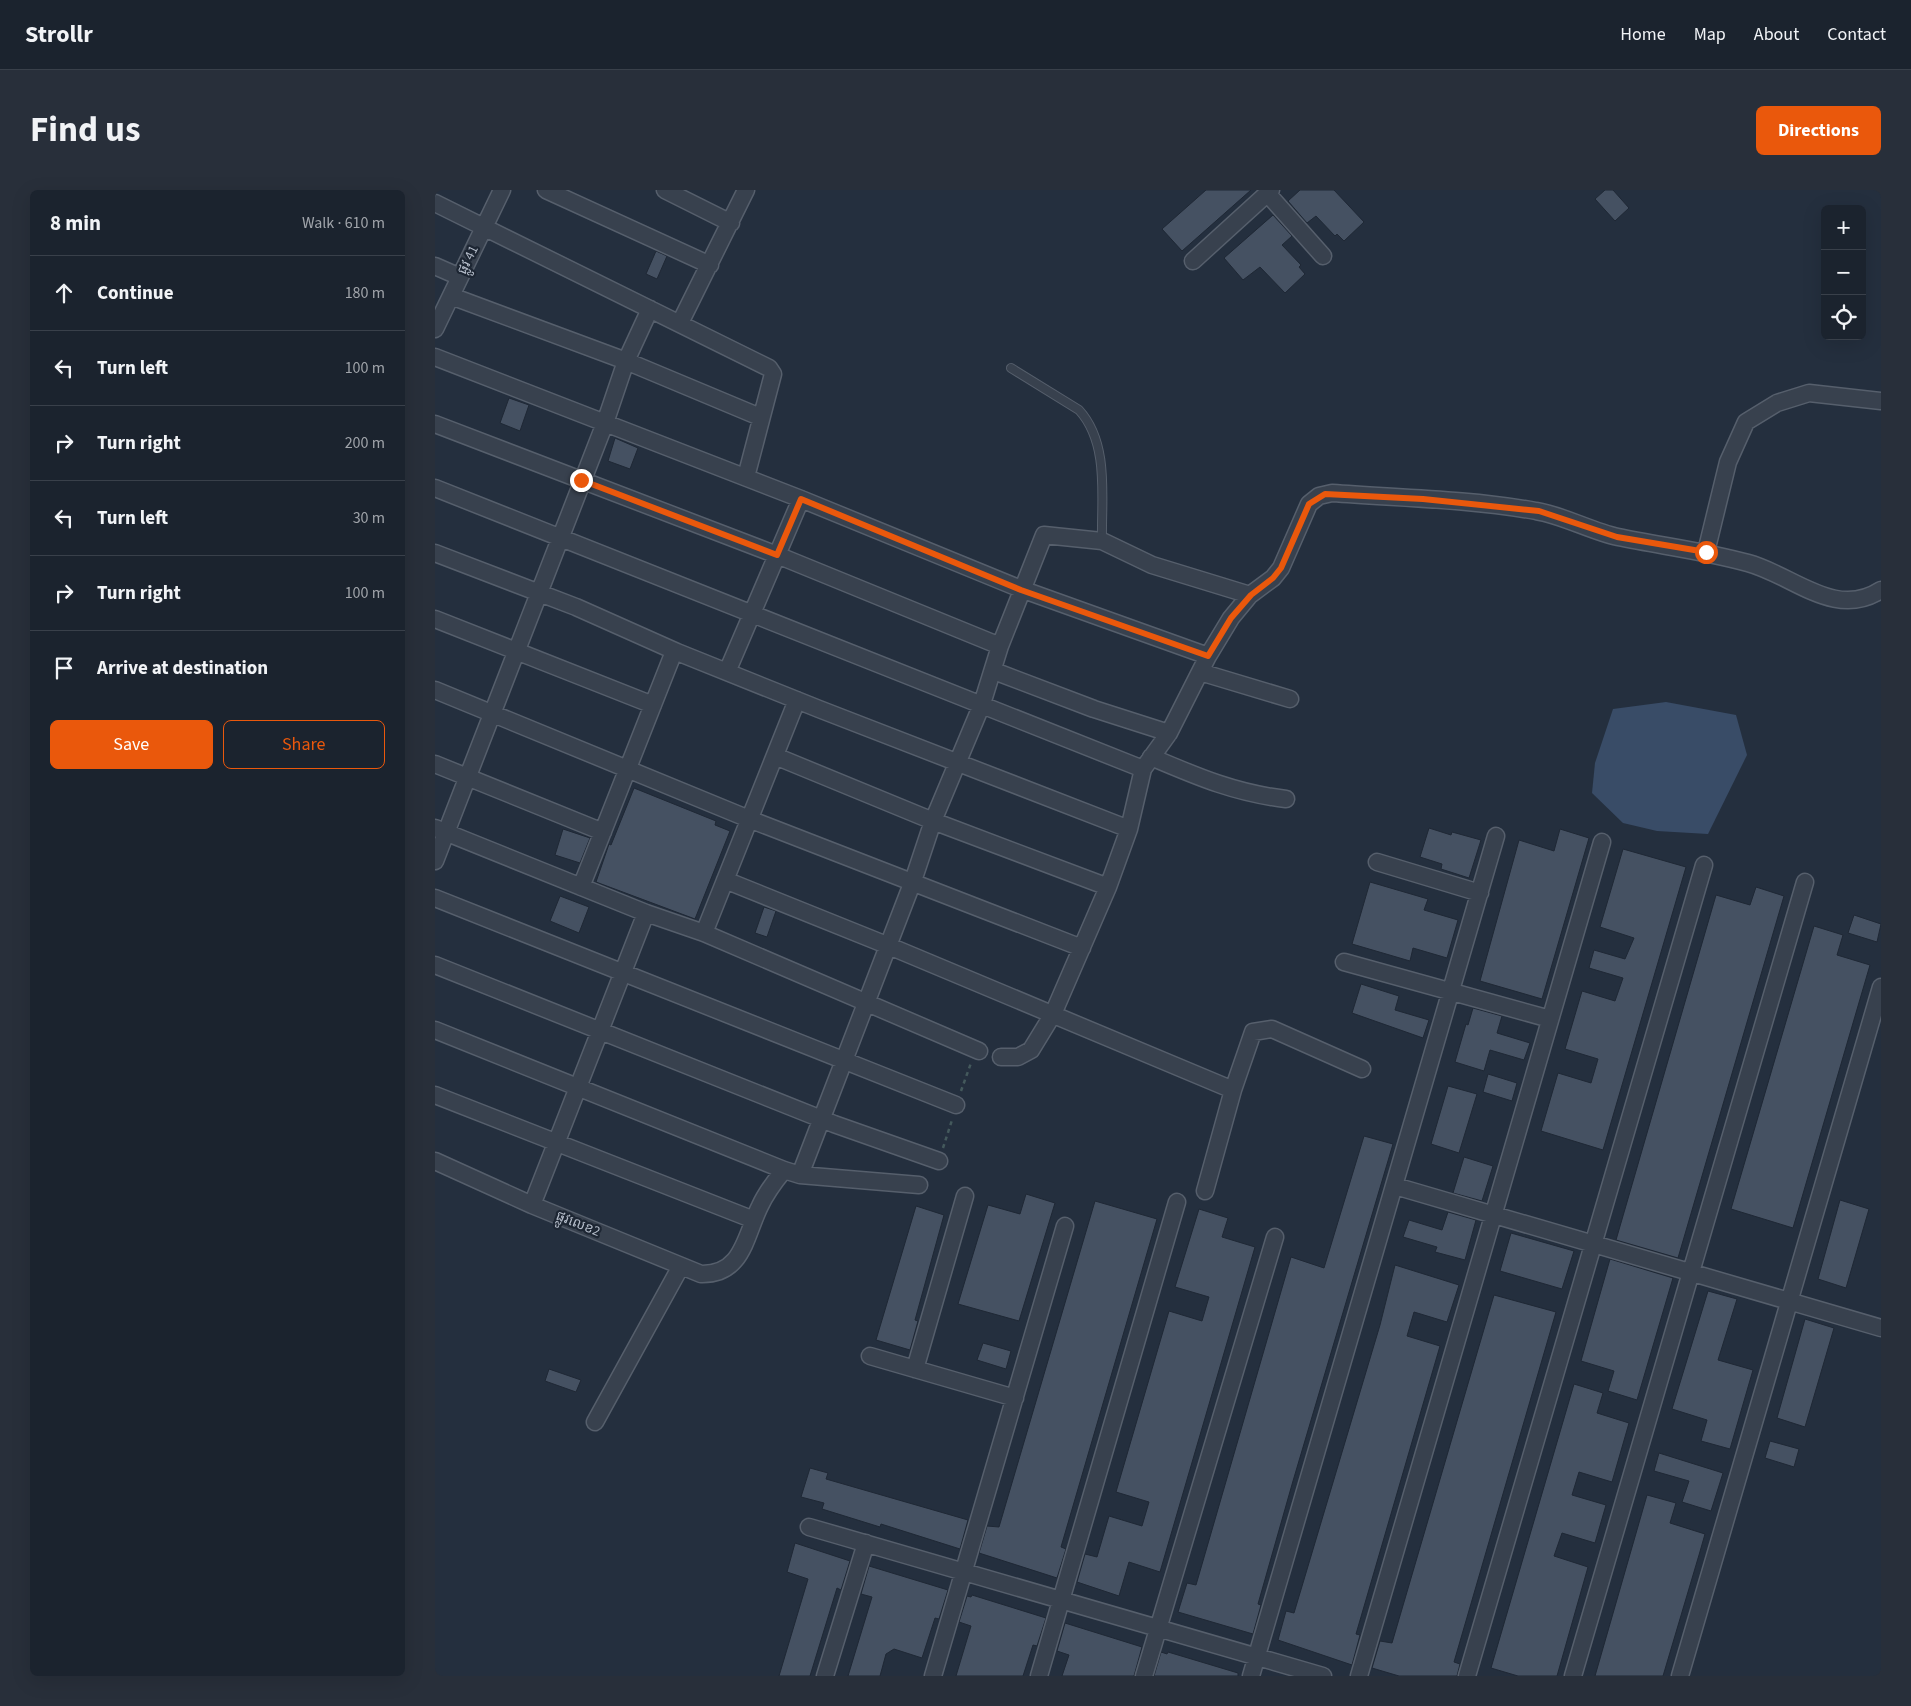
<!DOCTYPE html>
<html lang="en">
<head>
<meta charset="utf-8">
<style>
  :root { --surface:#1b232e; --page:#282f3a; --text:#f1f3f6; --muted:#a0a4aa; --line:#39404a; --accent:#ea580c }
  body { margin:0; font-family:"Source Sans 3","Noto Sans Khmer",sans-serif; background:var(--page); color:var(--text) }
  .controls { position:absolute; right:15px; top:15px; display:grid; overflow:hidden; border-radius:8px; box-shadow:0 5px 20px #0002 }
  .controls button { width:45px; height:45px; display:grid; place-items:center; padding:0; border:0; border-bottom:1px solid var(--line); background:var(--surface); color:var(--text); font:25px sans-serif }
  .stop { position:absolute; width:15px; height:15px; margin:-11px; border:4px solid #ea580c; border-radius:50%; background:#fff }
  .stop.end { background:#ea580c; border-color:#fff; box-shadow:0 1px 5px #0008 }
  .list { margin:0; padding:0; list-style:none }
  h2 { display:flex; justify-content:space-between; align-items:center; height:65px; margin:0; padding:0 20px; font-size:21px }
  h2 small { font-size:16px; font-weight:400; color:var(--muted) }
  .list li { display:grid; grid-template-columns:32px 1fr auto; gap:15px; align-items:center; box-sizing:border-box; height:75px; padding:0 20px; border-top:1px solid var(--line) }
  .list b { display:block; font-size:19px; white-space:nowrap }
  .list em { font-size:16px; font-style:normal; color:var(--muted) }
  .actions { display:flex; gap:10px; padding:15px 20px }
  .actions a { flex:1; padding:11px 0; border:1px solid var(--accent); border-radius:8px; text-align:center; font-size:18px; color:var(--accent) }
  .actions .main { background:var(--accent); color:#fff }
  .icon { flex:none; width:28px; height:28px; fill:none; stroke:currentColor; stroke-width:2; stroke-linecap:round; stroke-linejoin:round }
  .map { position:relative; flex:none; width:1446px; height:1486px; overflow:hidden; border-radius:8px }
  header { display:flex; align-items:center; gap:30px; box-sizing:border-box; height:70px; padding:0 25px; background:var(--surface); border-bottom:1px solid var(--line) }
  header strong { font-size:24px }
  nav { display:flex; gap:28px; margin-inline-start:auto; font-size:18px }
  .intro { display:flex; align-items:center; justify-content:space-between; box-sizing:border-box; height:120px; padding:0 30px }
  h1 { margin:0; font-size:35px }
  .button { padding:12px 22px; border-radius:8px; background:var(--accent); color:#fff; font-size:18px; font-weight:700 }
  main { display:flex; gap:30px; padding:0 30px }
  aside { flex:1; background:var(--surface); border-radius:8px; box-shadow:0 5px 20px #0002 }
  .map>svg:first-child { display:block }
  .water { fill:#394c67 }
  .building { fill:#455162; stroke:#1f2835 }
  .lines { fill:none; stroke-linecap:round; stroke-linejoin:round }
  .lane-casing { stroke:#565f6c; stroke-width:10 }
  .street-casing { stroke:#565f6c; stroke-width:19 }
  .path { stroke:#44595c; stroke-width:2.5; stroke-dasharray:4 4; stroke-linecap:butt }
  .lane { stroke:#38414e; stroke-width:8 }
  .street { stroke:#38414e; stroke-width:16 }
  .route { stroke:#ea580c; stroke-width:6 }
  .labels { text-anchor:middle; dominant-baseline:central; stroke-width:4.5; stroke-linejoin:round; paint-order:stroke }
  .street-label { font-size:14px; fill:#b4bcc9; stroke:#1d2633 }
</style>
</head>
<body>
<header>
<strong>Strollr</strong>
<nav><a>Home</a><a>Map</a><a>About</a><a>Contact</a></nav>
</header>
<div class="intro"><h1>Find us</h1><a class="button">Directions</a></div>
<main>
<aside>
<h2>8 min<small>Walk · 610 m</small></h2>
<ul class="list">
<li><svg class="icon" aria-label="ahead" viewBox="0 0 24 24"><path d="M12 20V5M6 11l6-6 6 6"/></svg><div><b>Continue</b></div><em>180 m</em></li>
<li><svg class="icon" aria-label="left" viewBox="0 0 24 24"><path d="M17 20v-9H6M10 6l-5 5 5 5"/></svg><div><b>Turn left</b></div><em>100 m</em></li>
<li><svg class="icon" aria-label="right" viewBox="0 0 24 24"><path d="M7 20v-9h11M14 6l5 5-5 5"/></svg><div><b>Turn right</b></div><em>200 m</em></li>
<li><svg class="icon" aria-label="left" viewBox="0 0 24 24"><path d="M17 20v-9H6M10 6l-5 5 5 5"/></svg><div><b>Turn left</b></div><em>30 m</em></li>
<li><svg class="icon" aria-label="right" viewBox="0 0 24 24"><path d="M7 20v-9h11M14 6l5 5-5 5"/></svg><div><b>Turn right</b></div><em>100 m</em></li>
<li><svg class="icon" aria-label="arrive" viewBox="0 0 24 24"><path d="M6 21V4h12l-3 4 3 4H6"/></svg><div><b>Arrive at destination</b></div></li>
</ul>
<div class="actions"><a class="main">Save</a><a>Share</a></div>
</aside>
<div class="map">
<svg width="1446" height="1486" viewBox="0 0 1446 1486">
  <rect width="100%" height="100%" fill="#242f3e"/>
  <!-- water -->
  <path class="water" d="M1231,512l70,13 11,40 -39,79 -51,-3 -34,-8 -31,-30 3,-30 18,-54z"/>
  <!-- building -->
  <path class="building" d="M771,0h45l-69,61 -20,-22z
    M865,0h34l30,32 -20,19 -7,-7 -2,2 -19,-20 -9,7 -19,-22z
    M1170,0h8l16,18 -14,13 -20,-22z
    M838,25l19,21 -10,9 19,20 -2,2 6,7 -20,19 -25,-26 -17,13 -19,-22z
    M221,61l11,5 -10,23 -11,-5z
    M74,208l20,7 -9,26 -20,-8z
    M180,248l23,10 -8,21 -22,-8z
    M199,598l82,33 -1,4 15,6 -35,88 -99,-37 13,-38 2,1z
    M994,638l22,7 1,-3 29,8 -12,38 -28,-9 1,-5 -22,-7z
    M128,639l27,9 -10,25 -25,-8z
    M1125,639l29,9 -47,161 -62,-18 39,-141 35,11z
    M1188,659l63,18 -83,283 -62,-19 17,-58 33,10 7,-24 -33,-10 17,-58 33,10 8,-23 -34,-10 5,-18 31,9 9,-21 -34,-11z
    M935,692l58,17 -4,11 34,10 -11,38 -34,-10 -3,13 -58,-17z
    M1321,697l28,9 -106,362 -62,-18 100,-345 34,10z
    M125,706l29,11 -10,26 -29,-12z
    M329,717l12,4 -9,26 -12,-4z
    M1419,725l27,9 -4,18 -29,-9z
    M1379,736l29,9 -6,20 33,10 -77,263 -62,-19z
    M926,794l38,12 -4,14 34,10 -6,18 -71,-25z
    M1038,818l29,8 -5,17 33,10 -6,17 -34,-10 -6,21 -29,-9 11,-38 2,1z
    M1053,884l29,9 -5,18 -29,-9z
    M1013,896l29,8 -18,59 -28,-9z
    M929,946l29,8 -100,337 -35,123 3,1 -8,29 -75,-22 9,-29 9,2 95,-328 33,11z
    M1029,967l29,9 -11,35 -29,-8z
    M591,1004l29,9 -36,118 -61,-17 30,-99 32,9z
    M1405,1010l29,9 -23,79 -28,-9z
    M660,1011l62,18 -96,328 5,2 -9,29 -78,-25 8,-27 12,1z
    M481,1016l28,9 -29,105 3,1 -8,29 -34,-10z
    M764,1019l29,9 -6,19 33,10 -95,325 -31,-10 -10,34 -42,-14 8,-28 12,3 12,-41 33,10 7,-24 -33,-10 53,-181 33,10 7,-24 -34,-10z
    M1013,1022l28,8 -11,40 -30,-8 2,-5 -34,-10 6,-17 33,10z
    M1076,1043l63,18 -12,38 -62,-18z
    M1175,1069l63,19 -36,122 -29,-9 6,-20 -33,-10z
    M960,1075l64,20 -12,37 -33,-10 -7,24 33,10 -84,288 4,1 -8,30 -74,-25 8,-29 8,2 86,-288z
    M1273,1101l29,8 -19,61 35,10 -23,79 -29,-8 6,-21 -35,-11z
    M1059,1105l62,17 -102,350 6,2 -3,12h-58l-27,-8 8,-27 12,2z
    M1370,1129l29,9 -29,99 -28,-9z
    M548,1153l28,8 -5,18 -29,-9z
    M114,1179l32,11 -5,12 -31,-11z
    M1139,1194l29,9 -6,20 32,10 -17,59 -33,-10 -7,23 34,10 -11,38 -33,-10 -8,23 34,11 -31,109h-39l-27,-8z
    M1335,1251l29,8 -5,18 -29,-9z
    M1224,1263l64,20 -12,38 -29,-9 7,-21 -35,-10z
    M375,1278l18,5 -2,6 142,41 -8,29 -79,-25 -1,3 -58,-18 2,-6 -23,-6z
    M1212,1305l29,8 -6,20 35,11 -6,21 -36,121h-68z
    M360,1353l55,18 -9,29 -4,-2 -27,88h-31l29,-97 -21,-7z
    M434,1376l79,24 -9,29 -4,-1 -13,40 -28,-9 -8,5 -6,22h-32l24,-79 -11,-3z
    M537,1405l74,23 -9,28 -4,-1 -10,31h-67l15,-50 -12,-4 8,-26 4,1z
    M630,1433l77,24 -8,29h-72l7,-21 -12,-4z
    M726,1462l6,2 1,-2 70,21v3h-84z"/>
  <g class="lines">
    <defs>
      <path id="lane" d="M576,178l68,42c31,34 22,89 23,131"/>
      <path id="street" d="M111,0l164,75
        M230,0l66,33
        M832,3l56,63
        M0,13l334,165 4,6 -27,103
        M758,71l78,-71
        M0,76l25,11
        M16,106l175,65 134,56
        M245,133l66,-133
        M0,139l67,-139
        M0,167l366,142 220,90 187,67
        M0,234l342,131 223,91
        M0,298l708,281
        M1271,362l22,-90 18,-40 31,-19 32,-10 72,8
        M0,363l141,54 101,45 142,57 310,120
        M0,429l218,86
        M559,481l100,38 75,24
        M292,482l74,-173
        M765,482l90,27
        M0,500l314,129 333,129
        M340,566l158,65 175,66
        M716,567c47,20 84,36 135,42
        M0,574l168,68
        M0,638l211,85 58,20 275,118
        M0,671l170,-438 21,-62 24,-52
        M942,672l103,31
        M290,690l164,66 344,144
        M146,697l92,-233 4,-2
        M0,708l521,207
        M269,743l93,-233
        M909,772l206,57
        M0,775l399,159 105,37
        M0,840l349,140 16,5 119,10
        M566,867h17l13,-7 22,-36 55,-127 21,-58 14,-60 26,-36 39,-77 23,-38 19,-23 23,-17 8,-10 28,-64 10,-8 13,-3c68,5 137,6 204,18 26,4 55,20 82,26 44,9 87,14 130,26 45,12 87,57 133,27
        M0,905l319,125
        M0,971l97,44 169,69c42,1 44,-38 59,-68 6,-13 15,-25 24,-36
        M365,985l113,-294 20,-60 49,-117 18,-58 44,-111 58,6 50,24 98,30
        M960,996l486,142
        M770,1001l28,-101 20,-58 19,-3 90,40
        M97,1015l114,-292
        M435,1166l145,42
        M480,1179l50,-173
        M160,1232l86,-156
        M374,1337l514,149
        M390,1486l41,-133
        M498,1486l132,-450
        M604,1486l138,-474
        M709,1486l131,-439
        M816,1486l245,-840
        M924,1486l243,-834
        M1032,1486l237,-811
        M1138,1486l232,-794
        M1245,1486l201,-689"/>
    </defs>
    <!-- lane casing -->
    <use href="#lane" class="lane-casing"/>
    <!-- street casing -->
    <use href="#street" class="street-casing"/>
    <!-- path -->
    <path class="path" d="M526,901l10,-28
      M508,958l9,-28"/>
    <!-- lane -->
    <use href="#lane" class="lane"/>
    <!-- street -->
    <use href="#street" class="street"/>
  </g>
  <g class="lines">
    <!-- route -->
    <path class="route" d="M146,290l196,75 24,-56 220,91 187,66 23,-38 20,-23 22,-17 8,-10 28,-64 16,-10 98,5 116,12 78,26 89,15"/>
  </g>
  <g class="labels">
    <!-- street labels -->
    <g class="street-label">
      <text transform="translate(33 70) rotate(-64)">ផ្លូវ 41</text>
      <text transform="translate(143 1034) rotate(22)">ផ្លូវលេខ2</text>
    </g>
  </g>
</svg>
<div class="controls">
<button>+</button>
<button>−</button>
<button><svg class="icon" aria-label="locate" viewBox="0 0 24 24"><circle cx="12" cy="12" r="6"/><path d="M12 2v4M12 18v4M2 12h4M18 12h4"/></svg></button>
</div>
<div class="stop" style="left:1271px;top:362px"></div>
<div class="stop end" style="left:146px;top:290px"></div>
</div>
</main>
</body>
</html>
